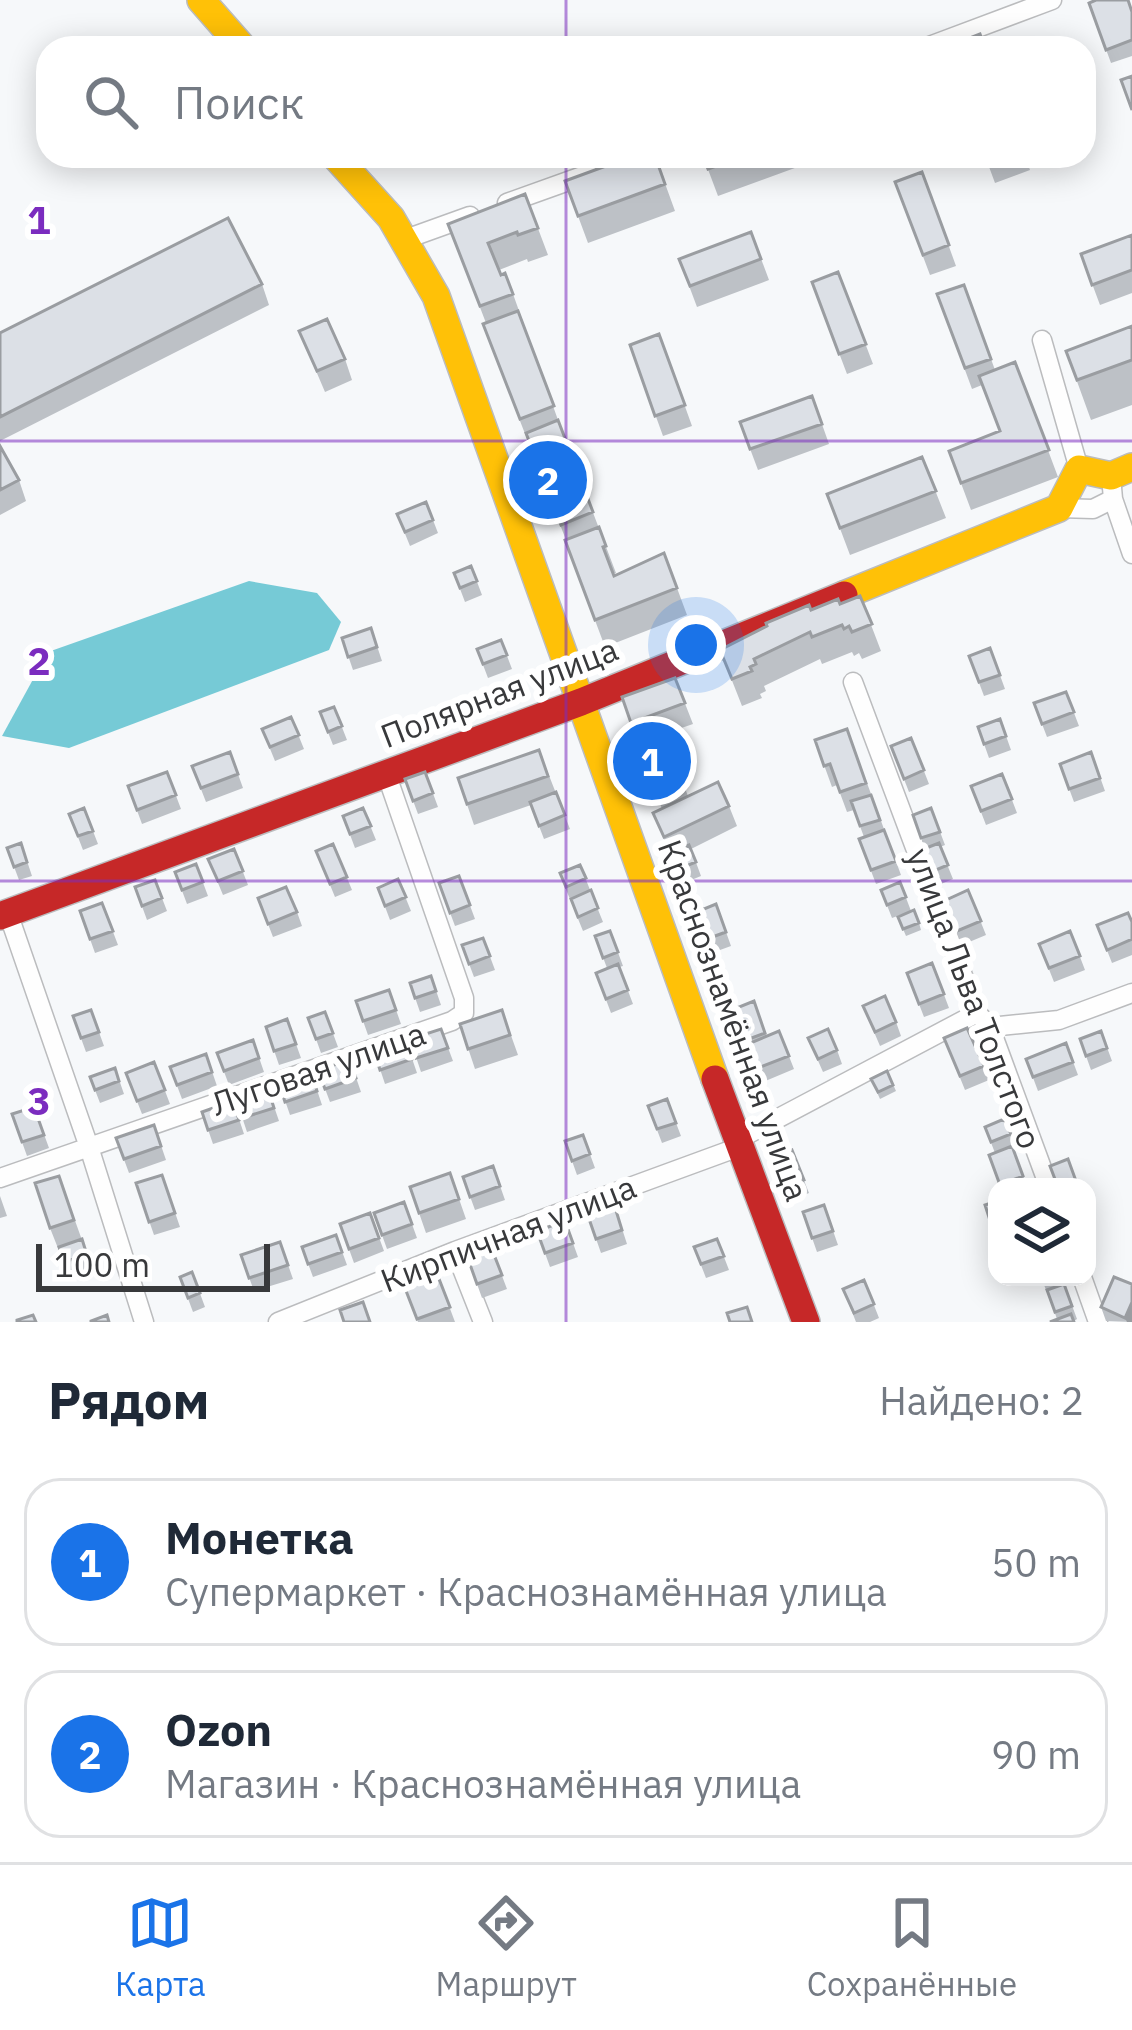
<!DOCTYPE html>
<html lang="ru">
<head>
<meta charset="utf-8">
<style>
  :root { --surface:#fff; --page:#f2f2f3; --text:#1f2937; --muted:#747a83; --line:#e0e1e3; --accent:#1a73e8 }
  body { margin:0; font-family:"IBM Plex Sans",sans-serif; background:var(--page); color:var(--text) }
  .controls { position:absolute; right:36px; bottom:36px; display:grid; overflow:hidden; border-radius:24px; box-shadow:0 6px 30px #0003 }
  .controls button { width:108px; height:108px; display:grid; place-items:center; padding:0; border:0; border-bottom:3px solid var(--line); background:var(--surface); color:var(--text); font:60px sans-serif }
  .scale { position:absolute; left:36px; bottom:30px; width:234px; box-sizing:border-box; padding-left:12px; border:6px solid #38393b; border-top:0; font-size:33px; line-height:42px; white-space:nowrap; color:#38393b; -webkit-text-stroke:9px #fff; paint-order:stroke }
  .you { position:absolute; left:696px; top:645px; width:42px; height:42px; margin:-30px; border:9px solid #fff; border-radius:50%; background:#1a73e8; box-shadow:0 0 0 18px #1a73e833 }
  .badge { display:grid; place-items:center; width:78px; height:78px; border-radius:50%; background:var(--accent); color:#fff; font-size:39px; font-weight:700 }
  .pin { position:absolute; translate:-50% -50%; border:6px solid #fff; box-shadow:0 3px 12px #0006 }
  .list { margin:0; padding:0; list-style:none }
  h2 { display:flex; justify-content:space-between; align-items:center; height:156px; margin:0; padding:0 48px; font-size:51px }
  h2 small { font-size:39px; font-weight:400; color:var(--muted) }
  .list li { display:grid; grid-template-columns:78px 1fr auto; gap:36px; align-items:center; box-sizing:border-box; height:168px; margin:0 24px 24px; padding:0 24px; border:3px solid var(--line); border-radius:36px }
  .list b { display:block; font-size:45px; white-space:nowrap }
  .list p { margin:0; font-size:39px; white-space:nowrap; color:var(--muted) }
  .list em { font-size:39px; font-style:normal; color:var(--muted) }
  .icon { flex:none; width:66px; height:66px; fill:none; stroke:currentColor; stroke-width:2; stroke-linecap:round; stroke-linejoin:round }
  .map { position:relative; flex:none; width:1132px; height:1322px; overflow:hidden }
  .search { position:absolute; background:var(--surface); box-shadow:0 6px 30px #0003; left:36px; right:36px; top:36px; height:132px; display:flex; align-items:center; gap:30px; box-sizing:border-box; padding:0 42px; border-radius:36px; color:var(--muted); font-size:45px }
  .sheet { height:540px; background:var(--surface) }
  nav { display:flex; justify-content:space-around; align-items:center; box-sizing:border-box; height:168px; border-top:3px solid var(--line); background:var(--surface); font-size:33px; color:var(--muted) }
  nav a { display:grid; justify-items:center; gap:6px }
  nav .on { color:var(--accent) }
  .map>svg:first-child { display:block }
  .water { fill:#76cad6 }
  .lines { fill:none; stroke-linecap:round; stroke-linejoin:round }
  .street-casing { stroke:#bbbcbe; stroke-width:21 }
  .slow-casing { stroke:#bbbcbe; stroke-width:30 }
  .jam-casing { stroke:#bbbcbe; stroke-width:30 }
  .street { stroke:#fefefe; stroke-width:18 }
  .slow { stroke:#ffc107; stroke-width:27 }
  .jam { stroke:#c62828; stroke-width:27 }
  .wall { fill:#bdc1c6 }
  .shaded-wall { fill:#9a9da1 }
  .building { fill:#dce0e6; stroke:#9a9da1; stroke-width:3 }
  .grid { fill:none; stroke:#7b2cbf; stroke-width:3; stroke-opacity:0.55 }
  .labels { text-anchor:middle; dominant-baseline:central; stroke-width:12; stroke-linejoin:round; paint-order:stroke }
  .street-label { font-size:33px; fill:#38393b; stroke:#fff }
  .grid-label { font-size:39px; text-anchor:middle; font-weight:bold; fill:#7b2cbf; stroke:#fff; stroke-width:12; stroke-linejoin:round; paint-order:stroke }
</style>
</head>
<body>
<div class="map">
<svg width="1132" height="1322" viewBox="0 0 1132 1322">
  <rect width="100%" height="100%" fill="#f6f8fa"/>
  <!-- water -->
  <path class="water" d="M249,581l68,12 24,29 -12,28 -260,98 -67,-12 46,-84z"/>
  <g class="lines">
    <defs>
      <path id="street" d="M924,48l128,-48
        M507,203l81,-29
        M406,239l64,-23
        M1042,340l37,129
        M1111,476l2,23 19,55
        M1059,508l34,1 20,-10
        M853,682l124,331 13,14 59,160
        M8,913l81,234 55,175
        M990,1027l69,-7 73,-27
        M737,1140l240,-127
        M0,1178l452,-157 12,-8v-15l-78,-225
        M455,1251l28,71
        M1082,1277l16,45
        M278,1322l177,-71 284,-104"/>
      <path id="slow" d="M201,0l42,48
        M335,156l56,62 45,78 279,783
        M844,595l215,-87 20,-39 32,7 21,-9"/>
      <path id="jam" d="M0,916l581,-214 263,-107
        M715,1079l91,243"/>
    </defs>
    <!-- street casing -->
    <use href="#street" class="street-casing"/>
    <!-- slow casing -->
    <use href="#slow" class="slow-casing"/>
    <!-- jam casing -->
    <use href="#jam" class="jam-casing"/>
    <!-- street -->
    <use href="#street" class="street"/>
    <!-- slow -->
    <use href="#slow" class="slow"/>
    <!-- jam -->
    <use href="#jam" class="jam"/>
  </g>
  <!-- wall -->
  <path class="wall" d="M1089,3l43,9v44l-21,7z
    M655,156l20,55 -87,32 -23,-62z
    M703,156h97l3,9 -85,31z
    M985,156h40l5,14 -35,13z
    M922,172l34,94 -26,9 -35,-93z
    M525,194l23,61 -20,7 -1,-3 -28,11 14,24 50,140 53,139 -3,1 1,2 50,-23 23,62 -82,32 -40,-107h1l-73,-189 -7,-28 -38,-99z
    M751,232l18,48 -72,27 -18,-48z
    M1132,235v58l-32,12 -19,-51z
    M838,272l35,92 -26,10 -35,-92z
    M262,284l7,21 -269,136v-108z
    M964,285l31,85 20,-8 43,115 -87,33 -22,-59 51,-20 -18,-46 -10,4 -35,-95z
    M1132,326v79l-41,15 -25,-69z
    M299,331l46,28 7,21 -27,12z
    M659,334l33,92 -29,10 -33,-91z
    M812,396l17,48 -71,26 -18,-48z
    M0,446l19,34 7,21 -26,14z
    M922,457l24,61 -96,37 -23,-61z
    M426,502l12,31 -28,13 -13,-32z
    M471,566l11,29 -17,7 -11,-29z
    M860,596l21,55 -19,8 -3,-6 -5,3 -2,-4 -30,12 -2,-5 -56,27 2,5 -6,3 2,4 -20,8 -22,-56 91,-40 29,-6z
    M371,628l11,33 -29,9 -11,-32z
    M501,640l11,29 -24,9 -11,-29z
    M990,648l15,41 -21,7 -15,-40z
    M675,678l18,46 -29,10 24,62 41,10 8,20 -46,23 10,27 -22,9 -12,-31 3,-1 -17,-40 9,-4 -40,-112z
    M1066,692l13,34 -32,11 -13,-34z
    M334,707l13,33 -14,5 -13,-33z
    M291,717l13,32 -29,12 -13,-32z
    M1000,719l11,31 -22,8 -11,-31z
    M847,729l54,146 -25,9 -17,-45 5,-2 -10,-27 -7,2 -10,-27 -5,2 -17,-47z
    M911,738l18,46 -20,8 -18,-46z
    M539,750l31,79 -26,10 -13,-34 -57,20 -16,-47z
    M230,752l13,36 -37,14 -14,-36z
    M1091,752l14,39 -31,11 -14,-38z
    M167,772l14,37 -39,15 -14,-38z
    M425,772l13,35 -20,7 -13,-35z
    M1002,774l15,39 -31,12 -15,-39z
    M84,808l14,36 -15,6 -14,-36z
    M363,808l13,32 -21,8 -12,-32z
    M931,808l14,37 -5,2 13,32 -17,7 -15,-36 4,-1 -12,-34z
    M21,843l11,33 -13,4 -12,-32z
    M333,844l19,46 -17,7 -19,-46z
    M234,849l14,36 -25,10 -15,-36z
    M196,864l12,32 -21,8 -12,-32z
    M580,865l23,57 -20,9 -18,-44z
    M459,876l16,43 -20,7 -16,-43z
    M398,879l13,32 -21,9 -12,-32z
    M155,880l12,31 -20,9 -12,-33z
    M900,882l11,29 -19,7 -11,-28z
    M968,890l18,45 -24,10 -18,-44z
    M258,898l39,14 5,14 -29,11z
    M102,903l16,42 -23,8 -15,-42z
    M716,904l15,42 -22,8 -15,-41z
    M898,917l21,6 2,7 -15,6z
    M1132,922v33l-20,8 -15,-38z
    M610,931l13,35 -4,1 14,37 -22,9 -15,-40 11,-5 -12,-32z
    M1070,931l15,39 -31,12 -15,-38z
    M483,938l12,32 -21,7 -12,-32z
    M932,963l17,45 -25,9 -17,-44z
    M431,976l10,29 -21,7 -10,-29z
    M389,990l12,34 -33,11 -12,-34z
    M754,1001l13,35 12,-5 15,38 -31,13 -11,-29 -6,3 -17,-45z
    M863,1006l33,16 5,14 -21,10z
    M91,1010l13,36 -18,6 -13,-36z
    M502,1010l16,45 -43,14 -15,-45z
    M325,1012l13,35 -17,6 -5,-14z
    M287,1019l14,39 -22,7 -13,-38z
    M967,1028l22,52 -24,10 -21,-52z
    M441,1029l12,32 -32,11 -11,-33z
    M1101,1031l11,30 -21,9 -11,-31z
    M808,1038l29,12 5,14 -19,8z
    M253,1040l11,32 -35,13 -12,-32z
    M406,1041l11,32 -32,11 -11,-33z
    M1066,1043l12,32 -40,16 -12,-32z
    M206,1054l11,32 -35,13 -12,-32z
    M350,1060l11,32 -31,10 -12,-32z
    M154,1062l16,42 -28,10 -16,-41z
    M115,1068l9,26 -24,9 -10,-26z
    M887,1071l9,20 -16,8 -9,-20z
    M311,1072l11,33 -32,10 -11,-32z
    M268,1089l11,32 -32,11 -11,-33z
    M233,1101l11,33 -31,10 -11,-32z
    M648,1106l28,17 5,13 -19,7z
    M34,1107l15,41 -22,8 -15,-42z
    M1004,1119l12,29 -2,1 13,38h-27l-11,-32 6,-2 -10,-26z
    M154,1125l12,35 -37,13 -13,-35z
    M583,1135l12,33 -18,7 -12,-34z
    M792,1150l17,43 -19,8 -17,-44z
    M493,1166l12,34 -30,10 -12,-33z
    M450,1173l16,46 -40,14 -16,-46z
    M162,1175l18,52 -26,8 -18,-52z
    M59,1176l33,92 -23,8 -19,-48z
    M0,1196l7,20 -7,2z
    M404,1202l13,36 -30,11 -13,-36z
    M614,1204l13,40 -26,9 -14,-40z
    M824,1205l14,40 -21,7 -14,-40z
    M370,1213l14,38 -30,12 -14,-39z
    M565,1221l13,36 -28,10 -13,-36z
    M336,1235l11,30 -34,12 -11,-30z
    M717,1239l12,31 -23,8 -12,-31z
    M280,1242l13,37 -39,12 -13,-36z
    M491,1247l16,42 -25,9 -15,-42z
    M434,1266l21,56h-37l-17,-44z
    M192,1272l13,35 -12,5 -13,-35z
    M1041,1277h19l2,7 -16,6z
    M1114,1277l18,45 -26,-1 -5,-14z
    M864,1280l15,38 -9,4h-14l-13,-33z
    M1064,1284l13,35 -3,2 -17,-2 -10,-29z"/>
  <!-- shaded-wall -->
  <path class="shaded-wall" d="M1132,1302v20h-5l-2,-4z"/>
  <!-- building -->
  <path class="building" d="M1096,0h32l4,12v28l-26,10 -17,-47z
    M980,34l5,14h-41z
    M1132,76v34l-11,-30z
    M633,156h22l10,28 -87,32 -13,-35z
    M703,156h40l-35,13z
    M985,156h20l-17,7z
    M922,172l27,73 -26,10 -28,-73z
    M525,194l13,34 -20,7 -1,-3 -29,11 13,32 4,-2 8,21 -33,12 -32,-82z
    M228,218l34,66 -262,133v-84z
    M751,232l10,27 -71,27 -11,-27z
    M1132,235v35l-40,15 -11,-31z
    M838,272l28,72 -27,10 -27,-72z
    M964,285l27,74 -26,9 -28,-74z
    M518,311l36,95 -34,13 -37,-95z
    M327,319l18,40 -28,12 -18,-40z
    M1132,326v34l-55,20 -11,-29z
    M659,334l26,71 -30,11 -25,-71z
    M1015,362l34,88 -88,33 -12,-32 51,-20 -21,-55z
    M812,396l10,28 -72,25 -10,-27z
    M558,420l35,92 -32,13 -35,-92z
    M0,446l19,34 -19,10z
    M922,457l14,34 -96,37 -13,-34z
    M426,502l7,18 -28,12 -8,-18z
    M599,527l7,19 -3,1 11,29 50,-23 13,35 -82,32 -30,-80z
    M471,566l6,15 -17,7 -6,-15z
    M860,596l12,28 -20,8 -3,-6 -5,3 -2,-4 -30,12 -2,-5 -56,27 2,5 -6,3 2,4 -20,8 -12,-29 47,-24 -1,-3 43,-18 2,5 27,-11 2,5z
    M371,628l6,19 -29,10 -6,-19z
    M501,640l6,15 -24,9 -6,-15z
    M990,648l10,27 -21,7 -10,-26z
    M675,678l10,25 -54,20 -9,-26z
    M1066,692l8,20 -32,12 -8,-21z
    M334,707l8,19 -14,6 -8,-20z
    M291,717l8,18 -29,12 -8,-18z
    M1000,719l6,17 -22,8 -6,-17z
    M660,722l25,66 -26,11 -25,-67z
    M847,729l19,54 -26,9 -10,-28 -6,2 -9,-26z
    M911,738l13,32 -20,9 -13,-33z
    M539,750l9,26 -81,28 -9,-26z
    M230,752l8,22 -37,14 -9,-22z
    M1091,752l9,26 -31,11 -9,-25z
    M167,772l9,23 -39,15 -9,-24z
    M425,772l8,21 -20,8 -8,-22z
    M1002,774l10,25 -31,12 -10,-25z
    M718,782l11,24 -65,31 -11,-24z
    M556,792l9,23 -26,11 -9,-24z
    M871,795l9,25 -20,6 -9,-25z
    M84,808l9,23 -15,5 -9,-22z
    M363,808l8,18 -21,8 -7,-18z
    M931,808l9,24 -19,6 -8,-23z
    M884,830l12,31 -25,9 -12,-31z
    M21,843l6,19 -13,5 -7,-19z
    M939,843l9,22 -17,7 -10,-22z
    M333,844l14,33 -17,7 -14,-33z
    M689,845l7,17 -22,9 -7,-17z
    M234,849l9,22 -25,10 -10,-22z
    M196,864l7,18 -21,8 -7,-18z
    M580,865l6,13 -20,9 -6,-14z
    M459,876l11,29 -20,8 -11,-30z
    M398,879l8,18 -21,9 -7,-18z
    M155,880l7,18 -20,8 -7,-19z
    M900,882l6,15 -19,8 -6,-15z
    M286,887l11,25 -29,12 -10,-26z
    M591,890l7,18 -20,9 -7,-18z
    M968,890l13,31 -24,10 -13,-30z
    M102,903l11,28 -23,8 -10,-28z
    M716,904l10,28 -22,8 -10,-27z
    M914,910l5,13 -16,6 -5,-12z
    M1128,913l4,9v17l-25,11 -10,-25z
    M610,931l8,21 -15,6 -8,-22z
    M1070,931l10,25 -31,12 -10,-24z
    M483,938l7,18 -21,8 -7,-19z
    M932,963l12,31 -25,10 -12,-31z
    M618,964l10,26 -22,9 -10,-26z
    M431,976l5,15 -21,7 -5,-15z
    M389,990l7,20 -33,11 -7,-20z
    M885,996l11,26 -21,10 -12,-26z
    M754,1001l11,32 -24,9 -12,-31z
    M91,1010l8,22 -18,6 -8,-22z
    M502,1010l8,25 -42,14 -8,-25z
    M325,1012l8,21 -17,6 -8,-21z
    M287,1019l9,25 -22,7 -8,-24z
    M967,1028l17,38 -24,10 -16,-38z
    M441,1029l7,19 -32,10 -6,-19z
    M828,1029l9,21 -19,9 -10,-21z
    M779,1031l10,25 -31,12 -10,-24z
    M1101,1031l6,17 -21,8 -6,-17z
    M253,1040l6,18 -35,13 -7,-18z
    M406,1041l6,18 -32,11 -6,-19z
    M1066,1043l7,19 -40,15 -7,-18z
    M206,1054l6,18 -35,13 -7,-18z
    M350,1060l6,18 -31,11 -7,-19z
    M154,1062l11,28 -28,11 -11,-28z
    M115,1068l4,13 -24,9 -5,-13z
    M887,1071l6,14 -15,7 -7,-13z
    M311,1072l6,19 -32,11 -6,-19z
    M268,1089l6,19 -32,10 -6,-19z
    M667,1099l9,24 -19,6 -9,-23z
    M233,1101l6,19 -31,10 -6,-18z
    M34,1107l10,28 -22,7 -10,-28z
    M1004,1119l7,15 -20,8 -6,-15z
    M154,1125l7,21 -37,13 -8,-21z
    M583,1135l7,19 -18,7 -7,-20z
    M1012,1146l11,30 -23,9 -11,-30z
    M792,1150l12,30 -19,7 -12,-30z
    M1068,1159l8,22 -18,6 -8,-21z
    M493,1166l7,20 -30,11 -7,-20z
    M450,1173l9,26 -40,14 -9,-26z
    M162,1175l13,38 -26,9 -13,-39z
    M59,1176l15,44 -24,8 -15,-45z
    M997,1201v41l-12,-37z
    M404,1202l8,22 -30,11 -8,-22z
    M614,1204l8,26 -26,9 -9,-26z
    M824,1205l9,26 -21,7 -9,-26z
    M370,1213l9,25 -30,11 -9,-25z
    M565,1221l8,22 -28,10 -8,-22z
    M336,1235l6,17 -34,12 -6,-17z
    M82,1239l5,16 -23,7 -5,-15z
    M717,1239l7,17 -23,8 -7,-17z
    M280,1242l8,23 -39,13 -8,-23z
    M491,1247l11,28 -25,9 -10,-28z
    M434,1266l16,41 -33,12 -16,-41z
    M192,1272l8,21 -12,5 -8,-21z
    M1114,1277l18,7v18l-7,16 -24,-11z
    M864,1280l10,24 -20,9 -11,-24z
    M1064,1284l8,22 -17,6 -8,-22z
    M363,1302l7,20h-26l-4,-12z
    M747,1307l5,15h-22l-3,-9z
    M1071,1314l3,8h-24z
    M33,1315l3,7h-19v-2z
    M107,1315l2,7h-18v-1z"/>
  <!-- grid -->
  <path class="grid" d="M566,0v48M566,156v1166M0,441h1132M0,881h1132"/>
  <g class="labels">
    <!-- street labels -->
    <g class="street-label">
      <text transform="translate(499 692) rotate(-21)">Полярная улица</text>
      <text transform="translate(975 998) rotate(69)">улица Льва Толстого</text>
      <text transform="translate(734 1020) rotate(70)">Краснознамённая улица</text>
      <text transform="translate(318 1068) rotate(-19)">Луговая улица</text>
      <text transform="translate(508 1233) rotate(-21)">Кирпичная улица</text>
    </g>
  </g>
  <g class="grid-label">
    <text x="39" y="234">1</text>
    <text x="39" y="675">2</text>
    <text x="39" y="1115">3</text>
  </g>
</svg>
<div class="controls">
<button><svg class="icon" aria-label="layers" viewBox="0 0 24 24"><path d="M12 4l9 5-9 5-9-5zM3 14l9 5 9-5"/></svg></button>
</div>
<div class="scale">100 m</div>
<div class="you"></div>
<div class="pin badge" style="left:652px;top:761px">1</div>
<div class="pin badge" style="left:548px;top:480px">2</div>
<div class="search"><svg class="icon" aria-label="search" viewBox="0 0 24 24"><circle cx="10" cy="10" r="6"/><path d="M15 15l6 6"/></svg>Поиск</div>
</div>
<section class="sheet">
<h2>Рядом<small>Найдено: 2</small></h2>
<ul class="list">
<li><span class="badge">1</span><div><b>Монетка</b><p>Супермаркет · Краснознамённая улица</p></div><em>50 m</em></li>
<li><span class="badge">2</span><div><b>Ozon</b><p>Магазин · Краснознамённая улица</p></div><em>90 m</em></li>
</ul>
</section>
<nav>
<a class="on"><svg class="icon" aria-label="map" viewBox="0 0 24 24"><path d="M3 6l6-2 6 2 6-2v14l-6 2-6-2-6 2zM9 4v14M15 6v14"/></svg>Карта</a>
<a><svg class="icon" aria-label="directions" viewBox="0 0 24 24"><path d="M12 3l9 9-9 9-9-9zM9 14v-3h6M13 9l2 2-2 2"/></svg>Маршрут</a>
<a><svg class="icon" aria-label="saved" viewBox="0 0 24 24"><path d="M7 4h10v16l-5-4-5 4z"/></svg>Сохранённые</a>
</nav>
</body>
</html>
